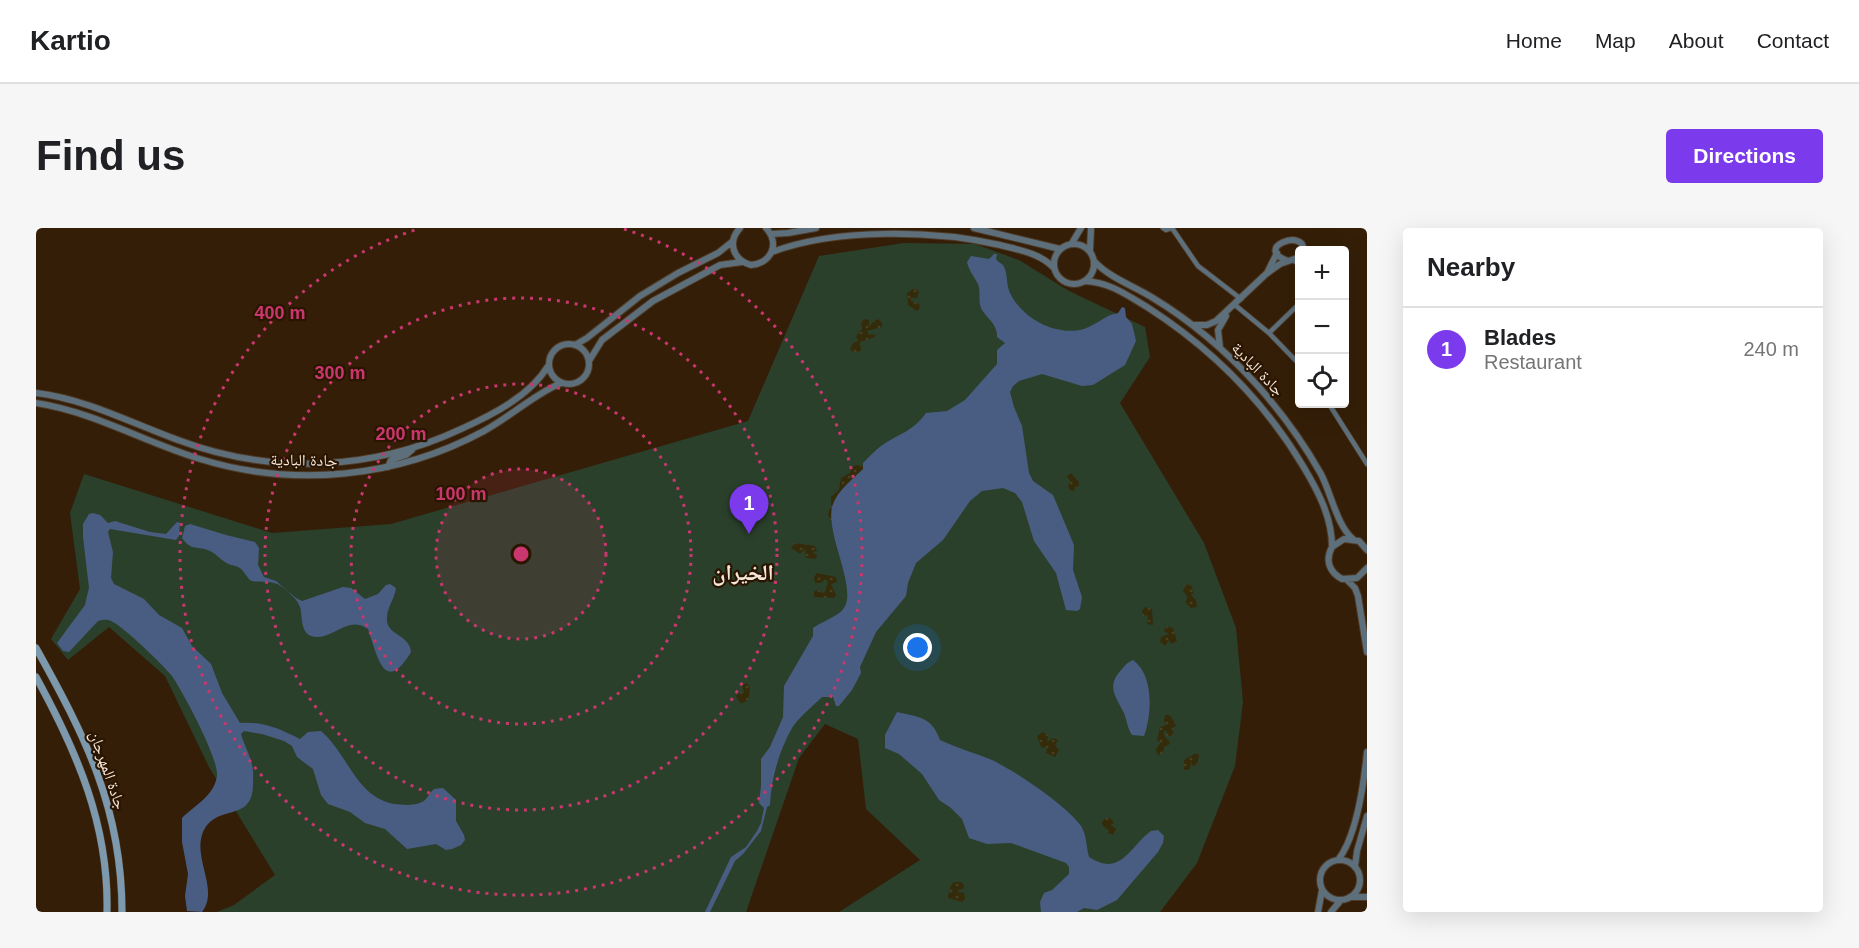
<!DOCTYPE html>
<html lang="en">
<head>
<meta charset="utf-8">
<style>
  :root { --surface:#fff; --page:#f6f6f6; --text:#202124; --muted:#757577; --line:#e0e0e0; --accent:#7c3aed }
  body { margin:0; font-family:Helvetica,"Noto Naskh Arabic",sans-serif; background:var(--page); color:var(--text) }
  .controls { position:absolute; right:18px; top:18px; display:grid; overflow:hidden; border-radius:6px; box-shadow:0 6px 24px #0002 }
  .controls button { width:54px; height:54px; display:grid; place-items:center; padding:0; border:0; border-bottom:2px solid var(--line); background:var(--surface); color:var(--text); font:30px sans-serif }
  .you { position:absolute; left:882px; top:420px; width:21px; height:21px; margin:-15px; border:4px solid #fff; border-radius:50%; background:#1a73e8; box-shadow:0 0 0 9px #1a73e833 }
  .badge { display:grid; place-items:center; width:39px; height:39px; border-radius:50%; background:var(--accent); color:#fff; font-size:20px; font-weight:700 }
  .pin { position:absolute; translate:-50% -50px; filter:drop-shadow(0 2px 3px #0008) }
  .pin::after { content:''; position:absolute; top:32px; width:21px; height:18px; background:inherit; clip-path:polygon(0 0,100% 0,50% 100%) }
  .list { margin:0; padding:0; list-style:none }
  h2 { display:flex; justify-content:space-between; align-items:center; height:78px; margin:0; padding:0 24px; font-size:26px }
  h2 small { font-size:20px; font-weight:400; color:var(--muted) }
  .list li { display:grid; grid-template-columns:39px 1fr auto; gap:18px; align-items:center; box-sizing:border-box; height:84px; padding:0 24px; border-top:2px solid var(--line) }
  .list b { display:block; font-size:22px; white-space:nowrap }
  .list p { margin:0; font-size:20px; white-space:nowrap; color:var(--muted) }
  .list em { font-size:20px; font-style:normal; color:var(--muted) }
  .icon { flex:none; width:33px; height:33px; fill:none; stroke:currentColor; stroke-width:2; stroke-linecap:round; stroke-linejoin:round }
  .map { position:relative; flex:none; width:1331px; height:684px; overflow:hidden; border-radius:6px }
  header { display:flex; align-items:center; gap:36px; box-sizing:border-box; height:84px; padding:0 30px; background:var(--surface); border-bottom:2px solid var(--line) }
  header strong { font-size:28px }
  nav { display:flex; gap:33px; margin-inline-start:auto; font-size:21px }
  .intro { display:flex; align-items:center; justify-content:space-between; box-sizing:border-box; height:144px; padding:0 36px }
  h1 { margin:0; font-size:42px }
  .button { padding:15px 27px; border-radius:6px; background:var(--accent); color:#fff; font-size:21px; font-weight:700 }
  main { display:flex; gap:36px; padding:0 36px }
  aside { flex:1; background:var(--surface); border-radius:6px; box-shadow:0 6px 24px #0002 }
  .map>svg:first-child { display:block }
  .green { fill:#2b402b }
  .sand { fill:url(#sand-dots) }
  .water { fill:#495d82 }
  .lines { fill:none; stroke-linecap:round; stroke-linejoin:round }
  .minor-casing { stroke:#4f3a25; stroke-width:6 }
  .tertiary-casing { stroke:#4f3a25; stroke-width:8 }
  .secondary-casing { stroke:#4f3a25; stroke-width:8 }
  .minor { stroke:#5d6f7b; stroke-width:4.5 }
  .tertiary { stroke:#5d6f7b; stroke-width:6 }
  .secondary { stroke:#7c99ad; stroke-width:7 }
  .ring { fill:none; stroke:#ca376e; stroke-width:3; stroke-dasharray:3 6 }
  .labels { text-anchor:middle; dominant-baseline:central; stroke-width:4.5; stroke-linejoin:round; paint-order:stroke }
  .street-label { font-size:16px; fill:#f6e7da; stroke:#2a1501 }
  .district-label { font-size:22px; font-weight:bold; fill:#f6e7da; stroke:#2a1501 }
  .centre { fill:#ca376e; stroke:#2a1501; stroke-width:3 }
  .ring-label { font-size:18px; text-anchor:middle; font-weight:bold; fill:#ca376e; stroke:#2a1501; stroke-width:4.5; stroke-linejoin:round; paint-order:stroke }
</style>
</head>
<body>
<header>
<strong>Kartio</strong>
<nav><a>Home</a><a>Map</a><a>About</a><a>Contact</a></nav>
</header>
<div class="intro"><h1>Find us</h1><a class="button">Directions</a></div>
<main>
<div class="map">
<svg width="1331" height="684" viewBox="0 0 1331 684">
  <defs>
    <pattern id="sand-dots" width="8" height="8" patternUnits="userSpaceOnUse" patternTransform="scale(1.5)"><rect width="8" height="8" fill="#332b0a"/><path d="M2 2h.1M6 6h.1" fill="none" stroke="#474021" stroke-width="1.8" stroke-linecap="round"/></pattern>
  </defs>
  <rect width="100%" height="100%" fill="#341e08"/>
  <!-- green -->
  <path class="green" d="M868,15l71,1 44,16 50,31 76,36 5,30 -30,46 84,140 32,85 7,74 -8,64 -38,97 -37,49h-321l81,-52 -54,-51 -8,-70 -33,-15 -26,34 -53,154h-529l17,-7 41,-30 -66,-108 -44,-91 -56,-49 -41,33 -17,-21 29,-50 -10,-76 14,-39 188,59 119,-9 357,-103 71,-165z"/>
  <!-- sand -->
  <path class="sand" d="M877,61h4l2,3 -2,6h-7l1,3 8,3 1,4 -3,3 -9,-6 -1,-12z
    M828,91l5,1v7l4,-5 5,-3 4,4v4l-15,4 2,4 6,-1v3l-15,5 1,9 -8,1 -3,-3 3,-6 5,-2 -2,-5 6,-7 -1,-7z
    M820,237l9,2 -32,60 -5,-13 3,-9v-8l8,-7 2,-12 9,-5 1,-5z
    M1035,245l8,9v4l-4,1 -1,4 -4,-1 -2,-4 2,-5 -3,-5z
    M759,315l20,3 2,5 -4,1 4,4 -1,3 -10,-1 -1,-9 -5,5 -9,-6z
    M781,345l19,4 1,5 -6,2 5,11 -2,3 -20,-1v-5l2,-2 7,3 2,-1 3,-11 -3,-2 -4,4h-6l-1,-6z
    M1150,356l6,2 1,7 -2,2 5,5 1,7 -6,1 -5,-5 1,-7 -4,-5z
    M1109,379l7,2 1,16 -6,-1 1,-9 -5,1 -1,-5z
    M1130,398l7,2 4,13 -6,3 -2,-4 -4,6 -5,-4 1,-5 8,-3 -5,-3z
    M711,455c5,6 2,10 1,17l-7,4 -5,-8 4,-4 4,1 -2,-8z
    M1129,487h4l3,3 4,8 -4,2 2,3 -3,5h-5l1,-5h-3v5l6,6 -2,4 -4,1v3l-4,5 -3,-1 -1,-5 5,-7 -4,-1 3,-14 7,-2 -3,-4z
    M1007,504l5,4 -1,6 6,-4 5,2 -3,5 4,5 -4,7 -9,-4 1,-5 -6,-1 -4,-11z
    M1160,525l3,2 -2,10 -4,1 -2,-4 -1,7 -6,1v-10z
    M1070,590h4l4,5 -3,2 5,4 -3,6 -5,-2 -1,-4 -5,-4v-3z
    M918,654h7l3,3 -1,4 -5,1 1,3 4,-1 2,3v4l-3,3 -14,-4v-4l3,-2 -1,-5z"/>
  <!-- water -->
  <path class="water" d="M958,26h3l-1,5c2,3 5,4 7,6 5,7 3,20 7,28 12,25 43,42 70,37 15,-3 24,-15 38,-17l4,-6 3,1 1,9 6,7 4,17 -11,24 -32,20 -11,1 -40,-12 -23,7 -6,5 -3,6 4,15 8,19 7,47 4,8 20,14 21,50 -1,25 9,27 -2,12 -3,2 -11,-1 -10,-37 -22,-32 -12,-39 -7,-9 -12,-5 -21,3 -12,10 -27,39 -27,23 -8,20 -2,13 -30,36 -16,35 1,6 -9,17 -13,16h-3l-3,-9h-11c-8,8 -24,21 -30,31 -13,23 -21,51 -22,77l-3,2 -6,24 -18,23 -8,7 -25,51h-5l26,-55 15,-10 11,-16 4,-8 3,-15 -5,-5 2,-17v-27l9,-12 13,-30 1,-31 29,-50v-8c8,-6 26,-12 31,-20 14,-20 -21,-79 -11,-104 5,-14 20,-25 30,-35v-6c6,-6 13,-14 21,-19 17,-11 29,-13 42,-31l21,-2 18,-11 32,-36v-14l8,-7 -8,-6c1,-13 -11,-19 -16,-29 -3,-7 0,-17 -3,-24 -4,-8 -9,-13 -11,-22l4,-6 18,3z
    M57,285l7,2 8,8 7,-2 35,11 16,2 11,-12 3,1 -1,13 -3,4 -66,-11 -2,3 5,20 -2,26 3,6 30,15 15,16 23,13 10,18 19,18 11,29 18,30c23,-2 40,6 60,16l8,-7 13,-1c27,23 35,66 73,73 9,1 20,2 28,-2 5,-2 7,-9 12,-13l9,-1 13,12v21l8,14 1,5 -4,5 -9,4 -6,1 -10,-6 -29,5 -22,-20 -20,-6 -15,-11 -22,-8 -7,-9 -8,-26 -16,-12 -5,-11 -8,-5 -22,-7 -18,-3 -3,3c3,11 9,21 11,31 2,6 1,13 1,19 0,41 -39,17 -51,51 -8,25 17,55 0,77l-15,-1 -2,-15 3,-22 -6,-32v-24c13,-13 32,-22 35,-42 2,-17 -34,-84 -45,-100 -8,-10 -50,-51 -61,-55 -5,-2 -9,-1 -13,0l-29,31 -6,-1 -6,-8 28,-38 2,-9 2,-8 -6,-51v-13l6,-10z
    M154,296l36,11 29,7 4,6 -1,17 6,12 12,4 20,17 6,3 41,-14 8,1 14,11 13,-5 8,-9 4,-1 6,4c-1,11 -10,20 -9,32 0,15 23,15 24,32 -27,45 -34,2 -43,-23 -20,-14 -33,9 -52,8 -17,-1 -13,-21 -16,-30 -2,-7 -13,-17 -19,-21 -11,-7 -24,-2 -31,-6 -4,-4 -7,-11 -12,-13 -5,-2 -9,-2 -13,-5 -5,-3 -10,-9 -15,-11 -13,-6 -18,1 -28,-13l3,-12z
    M1097,432c21,15 19,54 11,76l-12,-1c-5,-7 -5,-15 -8,-22 -9,-18 -18,-27 -2,-44 3,-4 6,-7 11,-9z
    M861,484c22,5 35,5 43,28 17,8 35,13 52,20 23,11 74,45 89,66 6,10 5,20 8,31 32,21 41,-11 62,-26l7,-1 6,6 -1,7 -5,9 -41,48 -20,10 -13,-2 -7,4h-36l-1,-10 4,-9 8,-3 17,-16v-7l-3,-4 -55,-20 -24,1 -18,-6 -7,-19 -11,-11 -12,-8 -17,-26 -23,-20 -14,-6v-13z"/>
  <g class="lines">
    <defs>
      <path id="minor" d="M1127,0l3,2 5,-2
        M1136,0l26,38 43,33
        M1257,32l7,5
        M1199,77l34,28 31,32
        M1233,105l31,-30
        M1293,176l38,60"/>
      <path id="tertiary" d="M704,0c-13,14 -7,32 11,37 21,-2 29,-22 15,-37
        M938,0l86,21
        M735,6l17,-1 28,-5
        M1036,15l9,-15
        M1018 36a20 20 0 1 1 40 0a20 20 0 1 1-40 0Z
        M1054,22l1,-22
        M736,24c64,-24 161,-22 228,-7 19,5 40,8 54,23
        M1252,33c-36,-13 17,-33 15,-11
        M1059,34c15,16 39,24 58,36 38,23 74,54 104,87 25,28 46,57 64,89 10,19 16,52 32,65
        M1232,43l9,-18
        M1049,53c24,1 42,14 62,26 64,41 117,94 156,159 15,25 29,51 29,81
        M1157,97h14l9,-4 50,-47 14,-10 20,-7
        M513 136a20 20 0 1 1 40 0a20 20 0 1 1-40 0Z
        M539,117l12,-7 53,-42 38,-23 40,-20 15,-12
        M1184,120l-2,-18 8,-14
        M553,133l13,-21 51,-39 67,-36 22,-3
        M0,165c50,6 95,30 142,47 93,35 194,31 283,-11 31,-14 69,-33 87,-63
        M0,175c58,9 108,39 164,56 94,29 197,19 284,-28 26,-14 49,-36 77,-48
        M352,239l3,-7 15,-5 6,-5
        M1331,322l-8,-9 -15,-2 -12,8c-7,13 -3,25 10,32l15,-1 10,-10
        M1311,352l8,8 3,8 9,56
        M1302,632c19,-24 26,-78 29,-108
        M1284 652a20 20 0 1 1 40 0a20 20 0 1 1-40 0Z
        M1319,639l2,-16 10,-35
        M1314,669h17
        M1282,684l4,-22
        M1295,684l10,-12"/>
      <path id="secondary" d="M0,420c49,88 86,160 86,264
        M0,449c41,75 73,148 71,235"/>
    </defs>
    <!-- minor casing -->
    <use href="#minor" class="minor-casing"/>
    <!-- tertiary casing -->
    <use href="#tertiary" class="tertiary-casing"/>
    <!-- secondary casing -->
    <use href="#secondary" class="secondary-casing"/>
    <!-- minor -->
    <use href="#minor" class="minor"/>
    <!-- tertiary -->
    <use href="#tertiary" class="tertiary"/>
    <!-- secondary -->
    <use href="#secondary" class="secondary"/>
  </g>
  <!-- distance rings -->
  <circle cx="485" cy="326" r="85" fill="#ca376e" fill-opacity=".12"/>
  <g class="ring">
    <circle cx="485" cy="326" r="85"/>
    <circle cx="485" cy="326" r="170"/>
    <circle cx="485" cy="326" r="256"/>
    <path d="M588 1A341 341 0 1 1 382 1"/>
  </g>
  <g class="labels">
    <!-- street labels -->
    <g class="street-label">
      <text transform="translate(1222 141) rotate(46)">جادة البادية</text>
      <text transform="translate(268 232) rotate(1)">جادة البادية</text>
      <text transform="translate(72 542) rotate(71)">جادة المهرجان</text>
    </g>
    <!-- district labels -->
    <g class="district-label">
      <text x="707" y="344">الخيران</text>
    </g>
  </g>
  <circle cx="485" cy="326" r="9" class="centre"/>
  <g class="ring-label">
    <text x="244" y="91">400 m</text>
    <text x="304" y="151">300 m</text>
    <text x="365" y="212">200 m</text>
    <text x="425" y="272">100 m</text>
  </g>
</svg>
<div class="controls">
<button>+</button>
<button>−</button>
<button><svg class="icon" aria-label="locate" viewBox="0 0 24 24"><circle cx="12" cy="12" r="6"/><path d="M12 2v4M12 18v4M2 12h4M18 12h4"/></svg></button>
</div>
<div class="you"></div>
<div class="pin badge" style="left:713px;top:306px">1</div>
</div>
<aside>
<h2>Nearby<small></small></h2>
<ul class="list">
<li><span class="badge">1</span><div><b>Blades</b><p>Restaurant</p></div><em>240 m</em></li>
</ul>
</aside>
</main>
</body>
</html>
